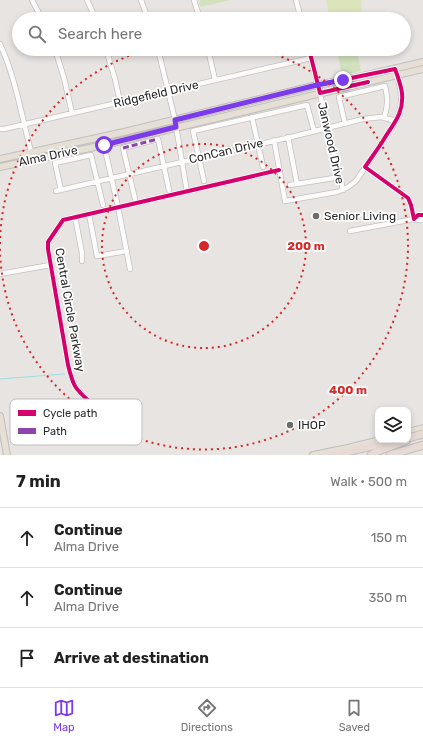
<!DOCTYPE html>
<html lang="en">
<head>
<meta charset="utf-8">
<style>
  :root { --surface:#fff; --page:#f6f6f6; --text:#222; --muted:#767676; --line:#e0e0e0; --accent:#7c3aed }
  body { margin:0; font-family:Rubik,sans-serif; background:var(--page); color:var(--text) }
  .controls { position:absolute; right:12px; bottom:12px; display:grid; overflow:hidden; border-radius:8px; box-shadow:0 2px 6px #0003 }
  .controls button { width:36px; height:36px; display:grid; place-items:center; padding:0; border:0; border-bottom:1px solid var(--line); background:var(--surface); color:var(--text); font:20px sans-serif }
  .stop { position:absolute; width:12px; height:12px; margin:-9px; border:3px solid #7c3aed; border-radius:50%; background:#fff }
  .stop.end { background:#7c3aed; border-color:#fff; box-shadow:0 1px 4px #0008 }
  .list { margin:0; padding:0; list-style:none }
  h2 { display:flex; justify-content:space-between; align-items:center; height:52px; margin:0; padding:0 16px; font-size:17px }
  h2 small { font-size:13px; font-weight:400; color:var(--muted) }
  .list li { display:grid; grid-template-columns:26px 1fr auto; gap:12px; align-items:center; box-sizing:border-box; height:60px; padding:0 16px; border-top:1px solid var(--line) }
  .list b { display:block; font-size:15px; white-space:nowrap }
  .list p { margin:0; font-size:13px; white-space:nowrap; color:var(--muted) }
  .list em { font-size:13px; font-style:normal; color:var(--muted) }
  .icon { flex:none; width:22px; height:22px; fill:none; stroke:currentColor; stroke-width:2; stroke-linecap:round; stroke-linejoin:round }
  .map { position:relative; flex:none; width:423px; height:455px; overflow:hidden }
  .search { position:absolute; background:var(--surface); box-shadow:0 2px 6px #0003; left:12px; right:12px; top:12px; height:44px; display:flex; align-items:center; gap:10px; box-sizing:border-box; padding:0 14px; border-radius:22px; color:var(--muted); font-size:15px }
  .sheet { height:232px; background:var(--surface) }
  nav { display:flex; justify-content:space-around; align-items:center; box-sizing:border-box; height:56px; border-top:1px solid var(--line); background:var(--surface); font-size:11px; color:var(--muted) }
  nav a { display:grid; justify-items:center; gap:2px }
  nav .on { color:var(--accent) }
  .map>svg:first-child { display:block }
  .green { fill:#d1e1bd }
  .pitch { fill:#dbe4bb }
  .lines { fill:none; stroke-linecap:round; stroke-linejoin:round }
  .stream { stroke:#9bdee4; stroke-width:1 }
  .minor-casing { stroke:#c2c1c2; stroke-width:6 }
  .major-casing { stroke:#c0bfbe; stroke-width:8 }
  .highway-casing { stroke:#c0bfbe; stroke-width:9 }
  .minor { stroke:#fcfbfa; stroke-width:4.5 }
  .major { stroke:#e5dfd5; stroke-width:6 }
  .highway { stroke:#e7dad5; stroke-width:7 }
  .highway-bridge-casing { stroke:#c0bfbe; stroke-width:9; stroke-linecap:butt }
  .highway-bridge { stroke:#e7dad5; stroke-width:7 }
  .quiet { stroke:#8e44ad; stroke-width:3; stroke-dasharray:6 3; stroke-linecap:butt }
  .cycleway-casing { stroke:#fff; stroke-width:6 }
  .cycleway { stroke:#d6006c; stroke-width:4 }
  .route { stroke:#7c3aed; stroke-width:5 }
  .ring { fill:none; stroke:#d62828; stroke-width:2; stroke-dasharray:2 4 }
  .poi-dot { fill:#6d6c6b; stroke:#fff; stroke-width:1.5 }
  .labels { text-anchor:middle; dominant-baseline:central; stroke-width:3.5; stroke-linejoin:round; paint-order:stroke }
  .street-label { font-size:12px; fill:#2b2b2b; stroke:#fff }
  .poi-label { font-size:12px; fill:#2b2b2b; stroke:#fff; text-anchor:start }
  .key { fill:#fff; stroke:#bfbfbf; stroke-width:1 }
  .key-label { font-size:11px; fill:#2b2b2b }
  .centre { fill:#d62828; stroke:#fff; stroke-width:2 }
  .ring-label { font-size:12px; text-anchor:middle; font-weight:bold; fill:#d62828; stroke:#fff; stroke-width:3.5; stroke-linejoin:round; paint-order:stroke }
</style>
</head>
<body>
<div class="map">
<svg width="423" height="455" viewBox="0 0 423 455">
  <rect width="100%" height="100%" fill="#e8e4e1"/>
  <!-- green -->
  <path class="green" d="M200,0h30l-29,7 -2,-3z
    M357,52l4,19 -19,4 -4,-19z"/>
  <!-- pitch -->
  <path class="pitch" d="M326,0h35l1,19h-32z"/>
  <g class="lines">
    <!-- stream -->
    <path class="stream" d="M0,379l64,-5"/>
    <defs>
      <path id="minor" d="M32,0l10,19
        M87,0l9,19
        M141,0l7,19
        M194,0l6,19
        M296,0l5,19
        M0,44c17,37 22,76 33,115
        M55,49l9,29 8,35
        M106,49l9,30 5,23
        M158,49l17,71 12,72
        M208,49l7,31
        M309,49l34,141
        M252,117l11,50
        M345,124l-6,-27 46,-11c3,13 3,20 -1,32
        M0,129h4l307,-71
        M288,137l9,47
        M274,140l11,61 52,-9 11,-5 8,-6 40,-60c8,-18 6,-30 0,-49
        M104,145l14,62 12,62
        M204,181l-11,-50 114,-26 7,26
        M290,185l50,-8
        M61,190l-6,-27 36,-8 12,50
        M56,191l235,-54 72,-18 18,-2 15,4
        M135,199l-12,-51 35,-9 11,51
        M89,214l8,42 30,-5
        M75,217l7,36v8
        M414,219l5,1h4
        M350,231l64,-12 4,-4h5
        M0,274l50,-9
        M89,401c-15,-13 -16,-16 -21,-36l-20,-116v-7l15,-22 216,-50"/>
      <path id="major" d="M0,159l124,-27 193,-47 46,-9 60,-14
        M0,167l104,-22 319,-76
        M0,416l7,39
        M408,432l15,-4
        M313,455l35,-7 32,-8"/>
      <path id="highway" d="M334,455l63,-15
        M371,455l5,-3 31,-12
        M390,455l33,-10"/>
    </defs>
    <!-- minor casing -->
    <use href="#minor" class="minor-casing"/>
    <!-- major casing -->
    <use href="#major" class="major-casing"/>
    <!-- highway casing -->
    <use href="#highway" class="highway-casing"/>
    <!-- minor -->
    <use href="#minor" class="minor"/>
    <!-- major -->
    <use href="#major" class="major"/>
    <!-- highway -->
    <use href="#highway" class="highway"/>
    <defs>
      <path id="highway-bridge" d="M408,438l15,-4"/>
    </defs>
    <!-- highway-bridge casing -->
    <use href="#highway-bridge" class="highway-bridge-casing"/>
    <!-- highway-bridge -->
    <use href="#highway-bridge" class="highway-bridge"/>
    <!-- quiet -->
    <path class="quiet" d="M123,148l35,-9"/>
    <defs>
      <path id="cycleway" d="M309,49l11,44 48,-11
        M317,85l78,-16c3,8 6,16 7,24 2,20 -8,30 -18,46 -6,10 -13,19 -19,28l43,31 3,7 3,14 4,-4h5
        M89,401c-15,-13 -16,-16 -21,-36l-20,-116v-7l15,-22 216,-50"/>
    </defs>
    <!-- cycleway casing -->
    <use href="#cycleway" class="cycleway-casing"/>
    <!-- cycleway -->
    <use href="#cycleway" class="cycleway"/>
  </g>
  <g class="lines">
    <!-- route -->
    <path class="route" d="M104,145l72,-18 -1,-7 142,-35 26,-5"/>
  </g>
  <!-- distance rings -->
  <g class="ring">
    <circle cx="204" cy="246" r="102"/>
    <path d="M0 244A204 204 0 0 1 149 49M259 49A204 204 0 1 1 0 248"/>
  </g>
  <!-- markers -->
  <g class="poi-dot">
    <circle cx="316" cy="216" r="4"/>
    <circle cx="290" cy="425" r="4"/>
  </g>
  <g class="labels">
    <!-- street labels -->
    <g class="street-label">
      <text transform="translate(156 94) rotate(-13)">Ridgefield Drive</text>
      <text transform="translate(331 143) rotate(77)">Janwood Drive</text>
      <text transform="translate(226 151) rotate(-13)">ConCan Drive</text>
      <text transform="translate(48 156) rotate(-12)">Alma Drive</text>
      <text transform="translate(70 310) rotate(80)">Central Circle Parkway</text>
    </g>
    <!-- poi labels -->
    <g class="poi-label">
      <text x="324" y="216">Senior Living</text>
      <text x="298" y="425">IHOP</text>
    </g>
  </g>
  <!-- legend -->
  <rect x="10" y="399" width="132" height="46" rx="6" class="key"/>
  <rect x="18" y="410" width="18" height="6" fill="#d6006c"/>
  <rect x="18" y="428" width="18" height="6" fill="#8e44ad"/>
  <g class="key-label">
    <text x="43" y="417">Cycle path</text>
    <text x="43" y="435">Path</text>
  </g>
  <circle cx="204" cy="246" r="6" class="centre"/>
  <g class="ring-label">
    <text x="306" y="250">200 m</text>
    <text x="348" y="394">400 m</text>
  </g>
</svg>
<div class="controls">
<button><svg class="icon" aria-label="layers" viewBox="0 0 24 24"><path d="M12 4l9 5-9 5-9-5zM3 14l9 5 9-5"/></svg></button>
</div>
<div class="stop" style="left:104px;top:145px"></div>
<div class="stop end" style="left:343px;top:80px"></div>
<div class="search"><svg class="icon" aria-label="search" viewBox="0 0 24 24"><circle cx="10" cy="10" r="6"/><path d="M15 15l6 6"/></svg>Search here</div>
</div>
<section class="sheet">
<h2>7 min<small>Walk · 500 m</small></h2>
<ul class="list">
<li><svg class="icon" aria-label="ahead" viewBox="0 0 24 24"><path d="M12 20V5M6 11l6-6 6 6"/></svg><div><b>Continue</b><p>Alma Drive</p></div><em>150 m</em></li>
<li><svg class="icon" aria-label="ahead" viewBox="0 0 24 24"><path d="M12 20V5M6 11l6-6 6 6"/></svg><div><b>Continue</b><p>Alma Drive</p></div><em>350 m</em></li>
<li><svg class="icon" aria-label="arrive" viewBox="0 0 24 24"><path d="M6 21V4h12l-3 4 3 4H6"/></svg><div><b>Arrive at destination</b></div></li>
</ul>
</section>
<nav>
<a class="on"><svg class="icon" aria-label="map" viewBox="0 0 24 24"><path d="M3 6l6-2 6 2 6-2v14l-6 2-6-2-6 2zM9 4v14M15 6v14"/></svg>Map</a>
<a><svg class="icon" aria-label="directions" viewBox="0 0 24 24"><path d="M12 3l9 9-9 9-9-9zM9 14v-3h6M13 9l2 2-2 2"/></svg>Directions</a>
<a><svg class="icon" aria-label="saved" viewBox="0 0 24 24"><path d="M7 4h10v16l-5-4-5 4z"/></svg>Saved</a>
</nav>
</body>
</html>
